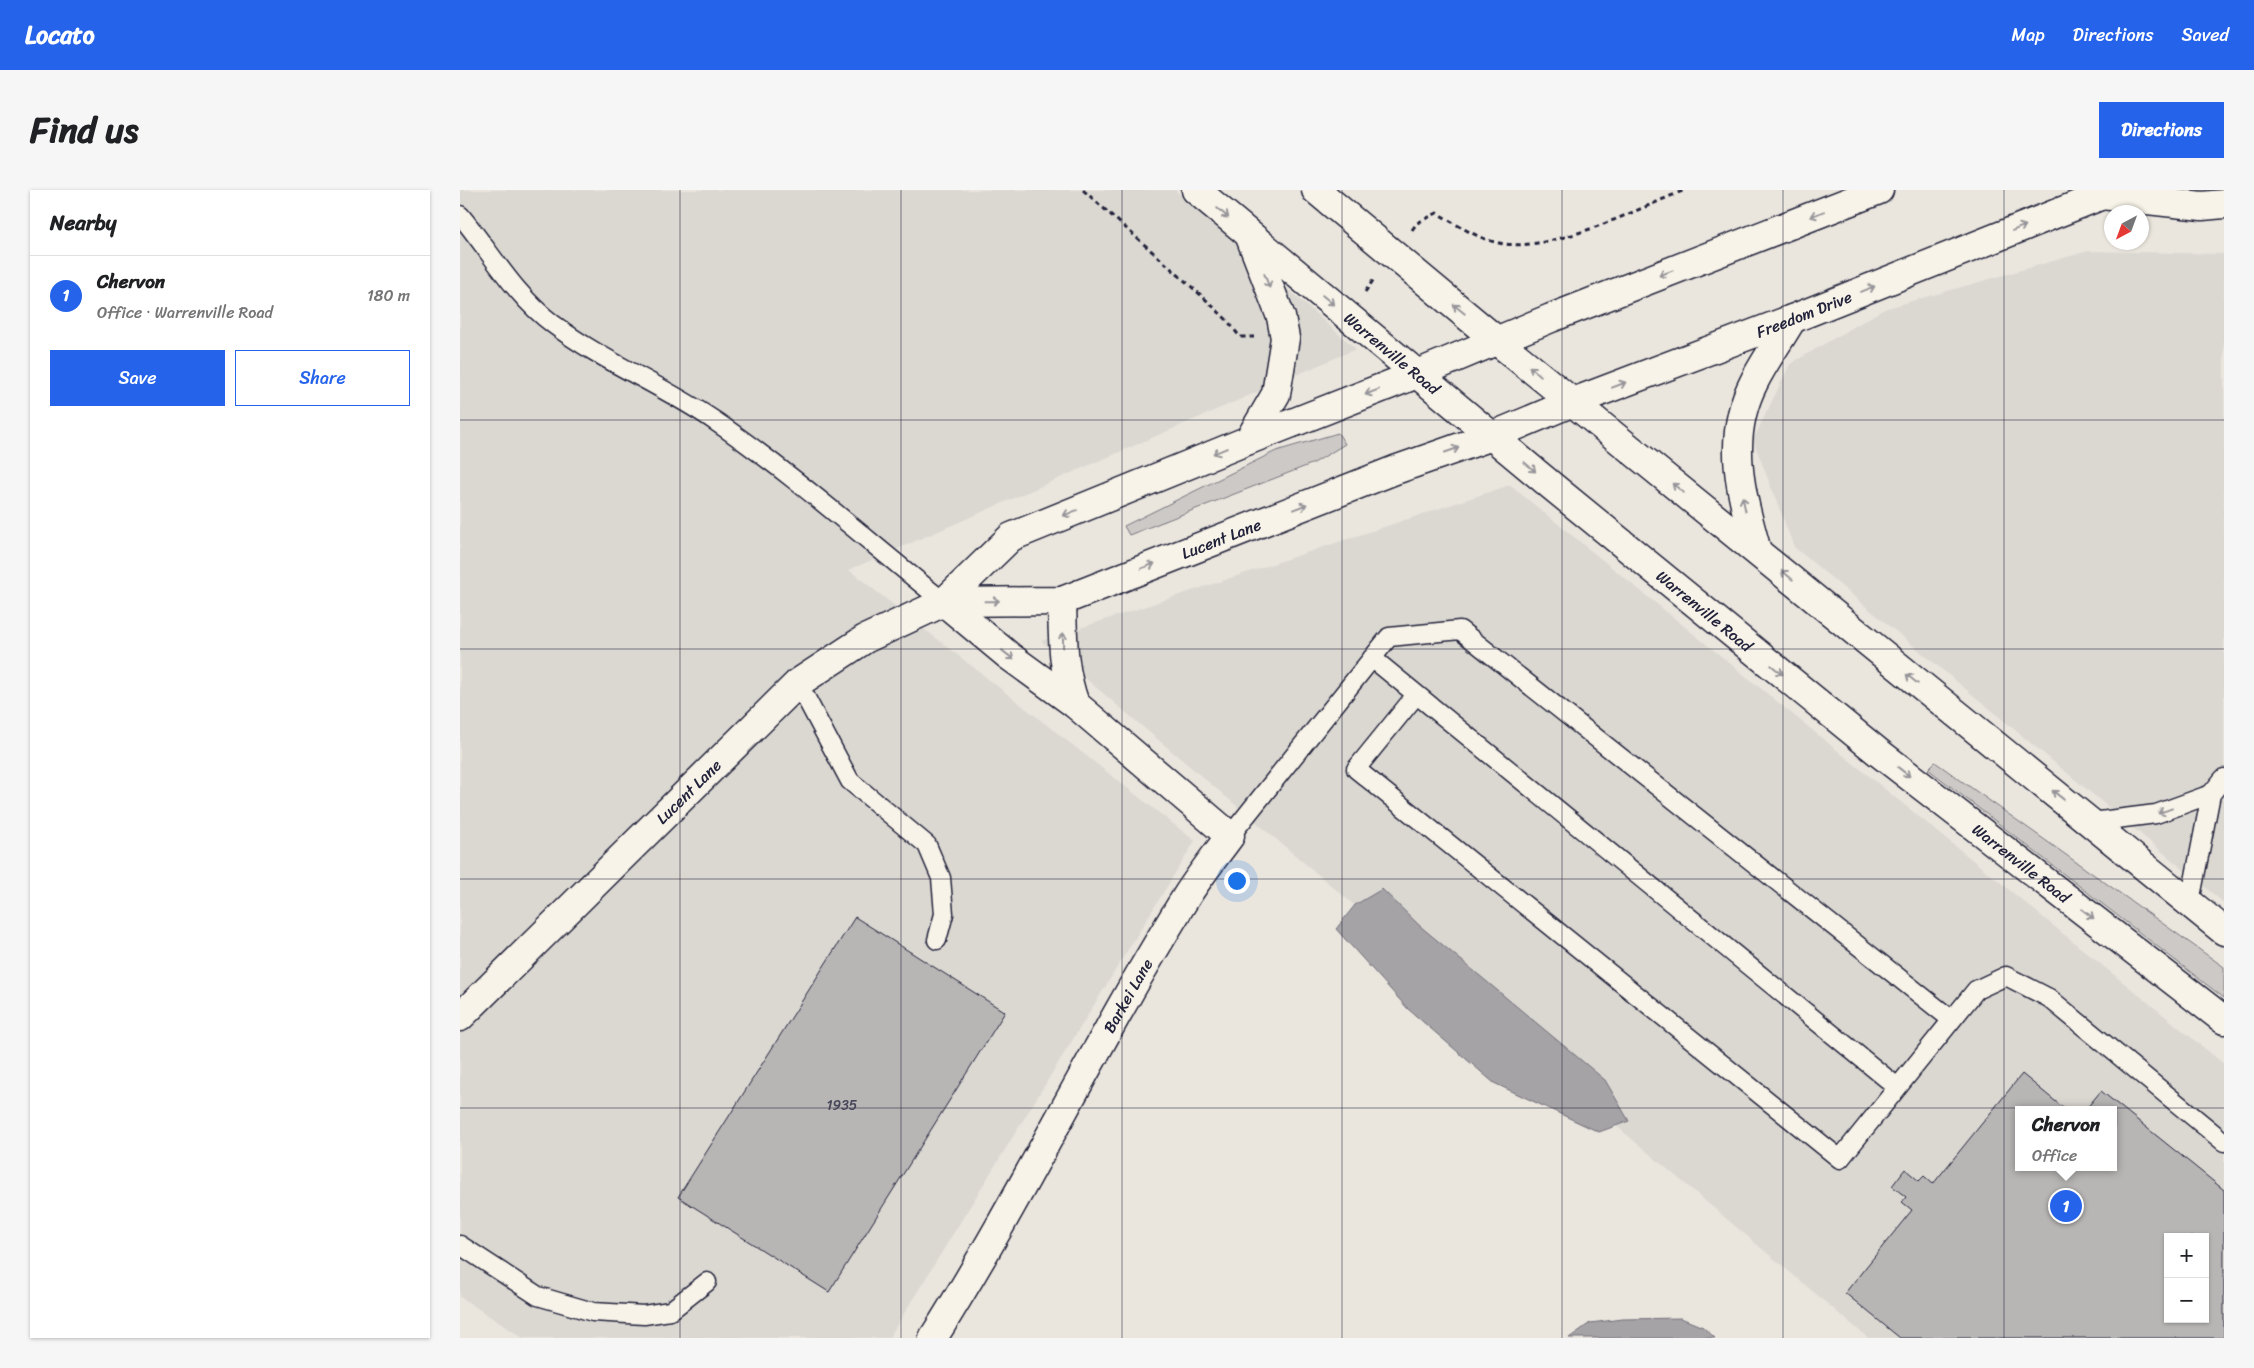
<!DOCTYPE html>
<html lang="en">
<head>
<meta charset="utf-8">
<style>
  :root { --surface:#fff; --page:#f6f6f6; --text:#202124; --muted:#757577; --line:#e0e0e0; --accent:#2563eb }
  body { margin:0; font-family:Sriracha,sans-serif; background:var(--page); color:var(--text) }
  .controls { position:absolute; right:15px; bottom:15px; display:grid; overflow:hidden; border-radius:0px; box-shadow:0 1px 4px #0004 }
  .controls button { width:45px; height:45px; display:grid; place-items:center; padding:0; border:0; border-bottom:1px solid var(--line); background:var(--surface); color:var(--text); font:25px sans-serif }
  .compass { position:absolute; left:1644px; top:15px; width:45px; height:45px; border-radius:50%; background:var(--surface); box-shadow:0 1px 4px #0004; rotate:221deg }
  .you { position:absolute; left:776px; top:690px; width:18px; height:18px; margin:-12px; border:4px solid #fff; border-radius:50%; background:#1a73e8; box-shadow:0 0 0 8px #1a73e833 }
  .badge { display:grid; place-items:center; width:32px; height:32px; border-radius:50%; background:var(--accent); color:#fff; font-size:16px; font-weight:700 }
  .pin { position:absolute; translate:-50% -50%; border:2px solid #fff; box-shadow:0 1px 5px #0006 }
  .popup { position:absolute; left:1555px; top:916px; width:102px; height:65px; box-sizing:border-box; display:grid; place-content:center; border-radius:0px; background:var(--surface); filter:drop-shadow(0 1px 4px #0005); font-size:16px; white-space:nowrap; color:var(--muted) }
  .popup b { font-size:19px; color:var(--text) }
  .popup::after { content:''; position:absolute; left:50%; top:100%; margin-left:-10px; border:10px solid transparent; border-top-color:var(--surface) }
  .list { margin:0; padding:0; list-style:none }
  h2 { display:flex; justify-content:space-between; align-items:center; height:65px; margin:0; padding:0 20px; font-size:21px }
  h2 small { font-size:16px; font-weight:400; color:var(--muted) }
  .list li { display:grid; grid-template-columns:32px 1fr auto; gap:15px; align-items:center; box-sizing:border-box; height:80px; padding:0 20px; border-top:1px solid var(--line) }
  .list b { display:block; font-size:19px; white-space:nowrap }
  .list p { margin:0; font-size:16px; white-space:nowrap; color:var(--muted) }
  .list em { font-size:16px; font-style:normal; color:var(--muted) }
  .actions { display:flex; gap:10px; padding:15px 20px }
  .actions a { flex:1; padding:11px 0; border:1px solid var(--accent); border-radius:0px; text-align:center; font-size:18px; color:var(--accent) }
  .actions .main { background:var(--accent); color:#fff }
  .map { position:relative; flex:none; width:1764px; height:1148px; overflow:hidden; border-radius:0px }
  header { display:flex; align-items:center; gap:30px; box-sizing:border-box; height:70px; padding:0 25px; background:var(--accent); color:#fff }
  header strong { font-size:24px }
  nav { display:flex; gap:28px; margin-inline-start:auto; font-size:18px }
  .intro { display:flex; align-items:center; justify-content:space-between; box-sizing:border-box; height:120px; padding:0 30px }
  h1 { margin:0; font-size:35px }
  .button { padding:12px 22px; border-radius:0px; background:var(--accent); color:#fff; font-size:18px; font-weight:700 }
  main { display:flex; gap:30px; padding:0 30px }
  aside { flex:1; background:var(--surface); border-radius:0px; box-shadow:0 1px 4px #0004 }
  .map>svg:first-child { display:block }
  .built { fill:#dbd8d2; fill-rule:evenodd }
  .green { fill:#cdc9c6; stroke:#787680 }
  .water { fill:#a6a3a6; stroke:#716f7b }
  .building { fill:#b8b6b5; stroke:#22223b; fill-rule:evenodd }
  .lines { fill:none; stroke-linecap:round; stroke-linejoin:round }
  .service-casing { stroke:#22223b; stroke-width:21 }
  .minor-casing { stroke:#22223b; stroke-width:31 }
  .secondary-casing { stroke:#22223b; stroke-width:31 }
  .motorway-casing { stroke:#22223b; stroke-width:31 }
  .path { stroke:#22223b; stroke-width:3; stroke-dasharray:5 4; stroke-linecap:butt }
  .service { stroke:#f7f3e8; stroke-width:18 }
  .minor { stroke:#f7f3e8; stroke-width:28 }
  .secondary { stroke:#f7f3e8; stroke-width:28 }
  .motorway { stroke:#f7f3e8; stroke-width:28 }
  .oneway { stroke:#97959a }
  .grid { fill:none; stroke:#22223b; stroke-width:1; stroke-opacity:0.55 }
  .labels { text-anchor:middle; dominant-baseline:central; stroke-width:4; stroke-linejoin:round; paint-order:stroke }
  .number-label { font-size:14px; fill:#48475a }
  .street-label { font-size:16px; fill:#22223b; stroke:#f7f3e8 }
</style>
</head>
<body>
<header>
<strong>Locato</strong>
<nav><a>Map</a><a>Directions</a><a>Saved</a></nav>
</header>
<div class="intro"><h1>Find us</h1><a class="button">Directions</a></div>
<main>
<aside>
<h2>Nearby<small></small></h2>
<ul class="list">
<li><span class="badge">1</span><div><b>Chervon</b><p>Office · Warrenville Road</p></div><em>180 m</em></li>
</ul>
<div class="actions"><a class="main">Save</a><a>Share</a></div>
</aside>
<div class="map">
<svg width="1764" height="1148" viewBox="0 0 1764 1148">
  <rect width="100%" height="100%" fill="#eae6de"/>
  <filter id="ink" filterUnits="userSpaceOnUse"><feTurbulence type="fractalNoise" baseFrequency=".02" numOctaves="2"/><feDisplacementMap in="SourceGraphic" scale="10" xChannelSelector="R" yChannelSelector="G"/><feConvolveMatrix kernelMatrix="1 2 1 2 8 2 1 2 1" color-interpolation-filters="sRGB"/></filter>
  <g filter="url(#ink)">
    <!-- built -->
    <path class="built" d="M0,0h715l181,159 -507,221 346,271 -306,497h-366l-63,-41z
      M1628,61l136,3v649l-430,-356 -41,-107 37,-76 94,-55z
      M1050,295l714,579v274h-356l-827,-697zM1558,920h96v57h-96zM1708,1047h37v82h-37z"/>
    <!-- green -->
    <path class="green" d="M878,243l7,11 -31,19 -185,72 -5,-9 152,-75z
      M1475,572l289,205v31l-296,-229z"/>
    <!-- water -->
    <path class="water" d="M922,699l38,37 185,154 24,41 -30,11 -105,-49 -86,-74 -72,-80 19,-24z
      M1221,1128l22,9 12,11h-146l21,-15 32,-4z"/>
    <!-- building -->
    <path class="building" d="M395,727l150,95 -176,280 -151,-95z
      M1562,884l44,36h-48v57h96v-57h-29l16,-19 123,99v148h-324l-55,-45 67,-83 -10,-8 4,-5 -14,-11 13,-17 14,12 5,-5 9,8zM1708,1047h37v82h-37z"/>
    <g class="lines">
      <defs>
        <path id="service" d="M0,25c30,36 55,81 93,109 50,38 110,61 162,97 79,54 154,121 229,181
          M912,468l525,429
          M338,493l52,98 77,64 14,33 3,36 -7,26
          M956,505l-60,74 484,390 136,-169 30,-14 43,22 175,144
          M1632,632l64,-8 55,-20 13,-16
          M770,646l159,-199 71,-7 492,390
          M1730,712l21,-108
          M0,1055l78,51 55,16 51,3 26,-4 37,-29"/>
        <g id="minor">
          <path d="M602,411c1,37 0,67 13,103"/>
          <path id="s1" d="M484,412l118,-1 333,-131 97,-34"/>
          <path id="s2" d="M0,827l338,-334 67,-44 79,-37 67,-65 238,-97 168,-66"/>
          <path id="s3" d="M473,1148c91,-144 164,-299 255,-444 13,-20 28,-39 42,-58l-155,-132 -66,-48 -65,-54"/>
        </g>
        <g id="secondary">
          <path id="s4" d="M736,0l357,297 325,265 346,268"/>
          <path d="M856,0l180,150 728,591"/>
          <path d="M957,184l134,-56 328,-128"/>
          <path id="s5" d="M1032,246l81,-34 219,-83 323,-129"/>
          <path d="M789,250l27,-46 9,-56 -4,-21 -31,-80"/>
          <path d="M1297,361c-16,-57 -32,-113 -3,-169 11,-22 26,-42 38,-63"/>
        </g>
        <path id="motorway" d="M1642,5l100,11 22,-2"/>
      </defs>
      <!-- service casing -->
      <use href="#service" class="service-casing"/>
      <!-- minor casing -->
      <use href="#minor" class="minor-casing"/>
      <!-- secondary casing -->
      <use href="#secondary" class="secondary-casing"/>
      <!-- motorway casing -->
      <use href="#motorway" class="motorway-casing"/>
      <!-- path -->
      <path class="path" d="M623,0l119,106 25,24 13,17h14
        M952,40l5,-7 20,-10c19,11 39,25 62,30 51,11 136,-33 186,-53
        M905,102l9,-13"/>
      <!-- service -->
      <use href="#service" class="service"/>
      <!-- minor -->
      <use href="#minor" class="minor"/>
      <!-- secondary -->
      <use href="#secondary" class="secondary"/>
      <!-- motorway -->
      <use href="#motorway" class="motorway"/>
    </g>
    <!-- one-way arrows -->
    <defs><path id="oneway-shaft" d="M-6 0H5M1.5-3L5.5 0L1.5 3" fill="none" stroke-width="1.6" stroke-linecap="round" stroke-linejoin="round" transform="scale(1.25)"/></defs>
    <g class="oneway">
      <use href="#oneway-shaft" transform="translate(763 23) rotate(40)"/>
      <use href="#oneway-shaft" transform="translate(1357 24) rotate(159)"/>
      <use href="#oneway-shaft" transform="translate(1559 38) rotate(-22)"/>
      <use href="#oneway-shaft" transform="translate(1206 83) rotate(159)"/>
      <use href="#oneway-shaft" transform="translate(807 91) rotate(69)"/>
      <use href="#oneway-shaft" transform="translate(1408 99) rotate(-22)"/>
      <use href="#oneway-shaft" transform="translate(868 110) rotate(40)"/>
      <use href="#oneway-shaft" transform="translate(999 119) rotate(-141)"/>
      <use href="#oneway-shaft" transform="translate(1075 181) rotate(-141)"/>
      <use href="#oneway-shaft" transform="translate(1159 195) rotate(-21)"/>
      <use href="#oneway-shaft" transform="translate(912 202) rotate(159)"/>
      <use href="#oneway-shaft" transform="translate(992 260) rotate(-19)"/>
      <use href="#oneway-shaft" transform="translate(760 261) rotate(158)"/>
      <use href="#oneway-shaft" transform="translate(1070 277) rotate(40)"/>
      <use href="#oneway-shaft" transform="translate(1218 298) rotate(-141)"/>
      <use href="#oneway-shaft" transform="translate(1284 314) rotate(-102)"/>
      <use href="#oneway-shaft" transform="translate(840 317) rotate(-21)"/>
      <use href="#oneway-shaft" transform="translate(610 323) rotate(158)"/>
      <use href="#oneway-shaft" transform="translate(688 376) rotate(-21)"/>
      <use href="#oneway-shaft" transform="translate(1327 385) rotate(-141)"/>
      <use href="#oneway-shaft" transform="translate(532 411) rotate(-1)"/>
      <use href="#oneway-shaft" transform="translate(603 450) rotate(-91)"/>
      <use href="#oneway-shaft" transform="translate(548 465) rotate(38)"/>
      <use href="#oneway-shaft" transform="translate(1317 480) rotate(39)"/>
      <use href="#oneway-shaft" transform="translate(1452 489) rotate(-141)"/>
      <use href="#oneway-shaft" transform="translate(1444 582) rotate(38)"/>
      <use href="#oneway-shaft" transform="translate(1598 605) rotate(-142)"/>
      <use href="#oneway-shaft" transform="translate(1705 621) rotate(160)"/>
      <use href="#oneway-shaft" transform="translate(1628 724) rotate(38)"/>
    </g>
  </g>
  <!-- grid -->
  <path class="grid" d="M220,0v1148M441,0v1148M662,0v1148M882,0v1148M1102,0v1148M1323,0v1148M1544,0v1148M0,230h1764M0,459h1764M0,689h1764M0,918h1764"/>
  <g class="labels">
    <!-- number labels -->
    <g class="number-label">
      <text x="382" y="915">1935</text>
    </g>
    <!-- street labels -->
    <g class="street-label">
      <text stroke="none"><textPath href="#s5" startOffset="335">Freedom Drive</textPath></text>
      <text stroke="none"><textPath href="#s4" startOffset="255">Warrenville Road</textPath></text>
      <text stroke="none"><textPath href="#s1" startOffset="289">Lucent Lane</textPath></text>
      <text stroke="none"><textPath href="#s4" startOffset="660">Warrenville Road</textPath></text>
      <text stroke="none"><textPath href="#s2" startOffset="321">Lucent Lane</textPath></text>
      <text stroke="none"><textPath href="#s4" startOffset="1065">Warrenville Road</textPath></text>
      <text stroke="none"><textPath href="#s3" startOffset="394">Barkei Lane</textPath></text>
    </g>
  </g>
</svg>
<div class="controls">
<button>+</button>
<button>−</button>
</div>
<svg class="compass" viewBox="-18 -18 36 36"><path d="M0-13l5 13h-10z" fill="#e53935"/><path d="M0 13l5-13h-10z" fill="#757577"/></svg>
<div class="you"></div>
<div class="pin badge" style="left:1606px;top:1016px">1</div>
<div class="popup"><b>Chervon</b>Office</div>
</div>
</main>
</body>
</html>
